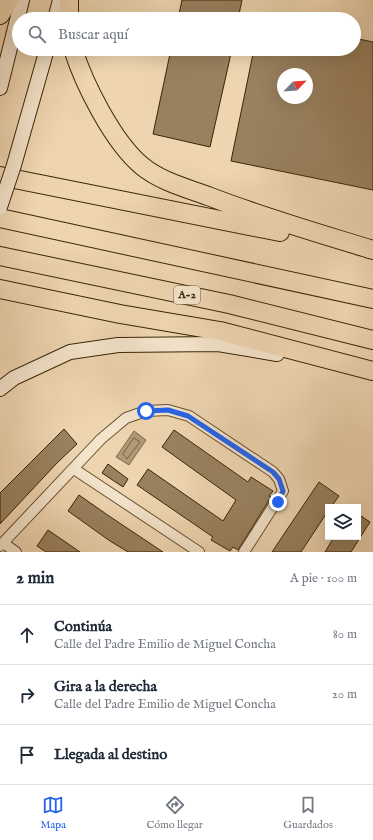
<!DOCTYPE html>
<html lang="es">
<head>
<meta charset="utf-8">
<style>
  :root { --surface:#fff; --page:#f6f6f7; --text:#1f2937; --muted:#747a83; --line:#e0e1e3; --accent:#2563eb }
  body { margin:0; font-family:"IM FELL English",serif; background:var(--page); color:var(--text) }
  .controls { position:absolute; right:12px; bottom:12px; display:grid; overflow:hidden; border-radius:0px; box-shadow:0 4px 16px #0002 }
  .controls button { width:36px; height:36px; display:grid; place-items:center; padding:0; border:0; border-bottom:1px solid var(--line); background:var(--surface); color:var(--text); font:20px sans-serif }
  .compass { position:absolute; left:277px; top:68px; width:36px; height:36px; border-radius:50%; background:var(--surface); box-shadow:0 4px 16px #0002; rotate:65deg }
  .stop { position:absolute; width:12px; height:12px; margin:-9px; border:3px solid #2563eb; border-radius:50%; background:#fff }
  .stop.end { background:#2563eb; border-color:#fff; box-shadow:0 1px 4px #0008 }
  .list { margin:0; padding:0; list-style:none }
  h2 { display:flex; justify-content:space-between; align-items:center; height:52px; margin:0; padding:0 16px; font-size:17px }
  h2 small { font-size:13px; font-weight:400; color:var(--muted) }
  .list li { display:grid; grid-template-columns:26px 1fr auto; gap:12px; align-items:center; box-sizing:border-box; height:60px; padding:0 16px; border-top:1px solid var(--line) }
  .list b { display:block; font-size:15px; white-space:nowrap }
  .list p { margin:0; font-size:13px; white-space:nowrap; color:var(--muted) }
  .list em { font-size:13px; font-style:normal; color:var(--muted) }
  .icon { flex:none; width:22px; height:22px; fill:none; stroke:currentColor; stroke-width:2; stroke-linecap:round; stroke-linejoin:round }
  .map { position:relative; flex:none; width:373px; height:552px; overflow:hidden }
  .search { position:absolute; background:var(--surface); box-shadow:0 4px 16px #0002; left:12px; right:12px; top:12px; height:44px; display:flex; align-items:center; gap:10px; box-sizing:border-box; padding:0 14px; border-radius:22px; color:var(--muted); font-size:15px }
  .sheet { height:232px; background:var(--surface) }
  nav { display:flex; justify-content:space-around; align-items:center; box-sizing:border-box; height:56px; border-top:1px solid var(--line); background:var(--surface); font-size:11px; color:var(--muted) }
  nav a { display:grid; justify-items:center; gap:2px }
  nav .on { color:var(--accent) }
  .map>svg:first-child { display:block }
  .water { fill:#b19977; stroke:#826b4a }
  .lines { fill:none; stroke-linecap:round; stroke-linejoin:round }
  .shore { stroke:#765f3f; stroke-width:1 }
  .building { fill:#99815f; stroke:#3c2507; fill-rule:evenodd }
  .street-casing { stroke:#685131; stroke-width:12 }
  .secondary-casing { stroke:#3c2507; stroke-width:16 }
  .highway-casing { stroke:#3c2507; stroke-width:20 }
  .street { stroke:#f4e4cc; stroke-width:10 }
  .secondary { stroke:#f4e4cc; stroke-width:14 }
  .highway { stroke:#eed5b0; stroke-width:18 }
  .secondary-bridge-casing { stroke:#3c2507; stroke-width:16; stroke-linecap:butt }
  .secondary-bridge { stroke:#f4e4cc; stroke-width:14 }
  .route { stroke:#2563eb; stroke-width:5 }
  .labels { text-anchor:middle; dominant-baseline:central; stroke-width:3.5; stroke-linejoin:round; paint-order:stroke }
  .shield { fill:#f4e4cc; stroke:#735e42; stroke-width:1 }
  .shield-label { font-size:11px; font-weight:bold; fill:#3c2507 }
</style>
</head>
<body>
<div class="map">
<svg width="373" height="552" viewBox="0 0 373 552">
  <rect width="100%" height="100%" fill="#eed5b0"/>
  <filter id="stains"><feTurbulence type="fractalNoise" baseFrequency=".005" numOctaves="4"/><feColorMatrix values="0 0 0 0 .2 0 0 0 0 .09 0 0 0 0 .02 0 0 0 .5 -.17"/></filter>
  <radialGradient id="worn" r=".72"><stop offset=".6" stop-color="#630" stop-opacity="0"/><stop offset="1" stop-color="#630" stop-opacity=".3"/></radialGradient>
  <!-- water -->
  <path class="water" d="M134,431l12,9 -17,25 -13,-8z"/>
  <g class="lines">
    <!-- shore -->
    <path class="shore" d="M134,438l6,4 -13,17 -4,-5z"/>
  </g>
  <!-- building -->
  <path class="building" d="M182,0h60l-4,19h-60z
    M354,38l19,4v148l-142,-29 23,-112h100zM283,74h24v24h-24z
    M171,49h61l-22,98 -57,-13z
    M64,429l13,15 -20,19 -57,61v-31z
    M174,430l74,52 3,-5 22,14 -4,5 2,1 -33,53 -5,-3 -3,4 -19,-11 2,-3 -76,-52 11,-16 75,52 13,-21 -74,-53z
    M108,464l20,15 -5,8 -21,-14z
    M319,482l20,14 -8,11h-3v4l-27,41h-29z
    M79,495l30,21 54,36h-35l-18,-11 -42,-30z
    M358,514l12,8 -19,30h-26l9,-15h24z
    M48,530l32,22h-34l-9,-6z"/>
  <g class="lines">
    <defs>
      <path id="street" d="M74,469l125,83
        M3,543l13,9
        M0,546l101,-107 25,-21 20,-7 22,-1 21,6 84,56 6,7 4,12 -39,61"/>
      <path id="secondary" d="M55,19l5,-19
        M0,88l22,-88
        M14,165l33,-116
        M0,389l14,-11 56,-26 48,-7 100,-1 59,10"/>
      <path id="highway" d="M69,0v19
        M0,15l9,-15
        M73,49c11,35 40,93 69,117 18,15 44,22 66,30 54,21 110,37 165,54
        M0,176l280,56
        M0,218l373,81
        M0,256l229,48 144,36
        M0,289l120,25 100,17 153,40"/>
    </defs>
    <!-- street casing -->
    <use href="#street" class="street-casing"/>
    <!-- secondary casing -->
    <use href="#secondary" class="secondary-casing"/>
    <!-- highway casing -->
    <use href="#highway" class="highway-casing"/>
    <!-- street -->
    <use href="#street" class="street"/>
    <!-- secondary -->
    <use href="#secondary" class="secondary"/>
    <!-- highway -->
    <use href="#highway" class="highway"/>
    <defs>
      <path id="secondary-bridge" d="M0,207l14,-42"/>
    </defs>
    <!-- secondary-bridge casing -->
    <use href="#secondary-bridge" class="secondary-bridge-casing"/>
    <!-- secondary-bridge -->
    <use href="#secondary-bridge" class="secondary-bridge"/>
  </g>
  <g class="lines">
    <!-- route -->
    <path class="route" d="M146,411l22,-1 20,6 85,56 6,7 4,12 -5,11"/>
  </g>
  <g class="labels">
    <!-- shield labels -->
    <rect class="shield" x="174" y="286" width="26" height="18" rx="3"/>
    <g class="shield-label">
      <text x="187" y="295">A-2</text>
    </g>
  </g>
  <rect width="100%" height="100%" filter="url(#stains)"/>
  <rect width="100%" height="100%" fill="url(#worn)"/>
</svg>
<div class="controls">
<button><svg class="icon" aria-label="layers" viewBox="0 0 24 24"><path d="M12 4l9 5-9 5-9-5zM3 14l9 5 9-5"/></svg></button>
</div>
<svg class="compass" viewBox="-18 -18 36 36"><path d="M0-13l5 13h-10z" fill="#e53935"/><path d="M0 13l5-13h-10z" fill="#747a83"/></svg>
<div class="stop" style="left:146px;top:411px"></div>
<div class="stop end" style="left:278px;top:502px"></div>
<div class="search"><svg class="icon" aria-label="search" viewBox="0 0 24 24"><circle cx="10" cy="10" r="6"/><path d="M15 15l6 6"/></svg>Buscar aquí</div>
</div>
<section class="sheet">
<h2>2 min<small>A pie · 100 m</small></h2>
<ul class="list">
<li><svg class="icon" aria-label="ahead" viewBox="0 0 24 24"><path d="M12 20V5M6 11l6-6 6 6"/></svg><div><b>Continúa</b><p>Calle del Padre Emilio de Miguel Concha</p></div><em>80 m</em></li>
<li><svg class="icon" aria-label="right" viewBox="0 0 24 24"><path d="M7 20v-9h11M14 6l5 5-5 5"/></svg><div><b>Gira a la derecha</b><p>Calle del Padre Emilio de Miguel Concha</p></div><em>20 m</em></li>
<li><svg class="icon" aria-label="arrive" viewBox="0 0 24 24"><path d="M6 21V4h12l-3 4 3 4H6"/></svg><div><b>Llegada al destino</b></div></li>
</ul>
</section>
<nav>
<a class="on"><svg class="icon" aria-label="map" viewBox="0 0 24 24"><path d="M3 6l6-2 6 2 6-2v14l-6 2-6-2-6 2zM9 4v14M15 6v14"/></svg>Mapa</a>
<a><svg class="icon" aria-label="directions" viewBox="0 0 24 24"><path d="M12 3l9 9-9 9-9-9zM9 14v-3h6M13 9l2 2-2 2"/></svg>Cómo llegar</a>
<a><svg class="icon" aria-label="saved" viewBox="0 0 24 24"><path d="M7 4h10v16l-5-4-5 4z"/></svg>Guardados</a>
</nav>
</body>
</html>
